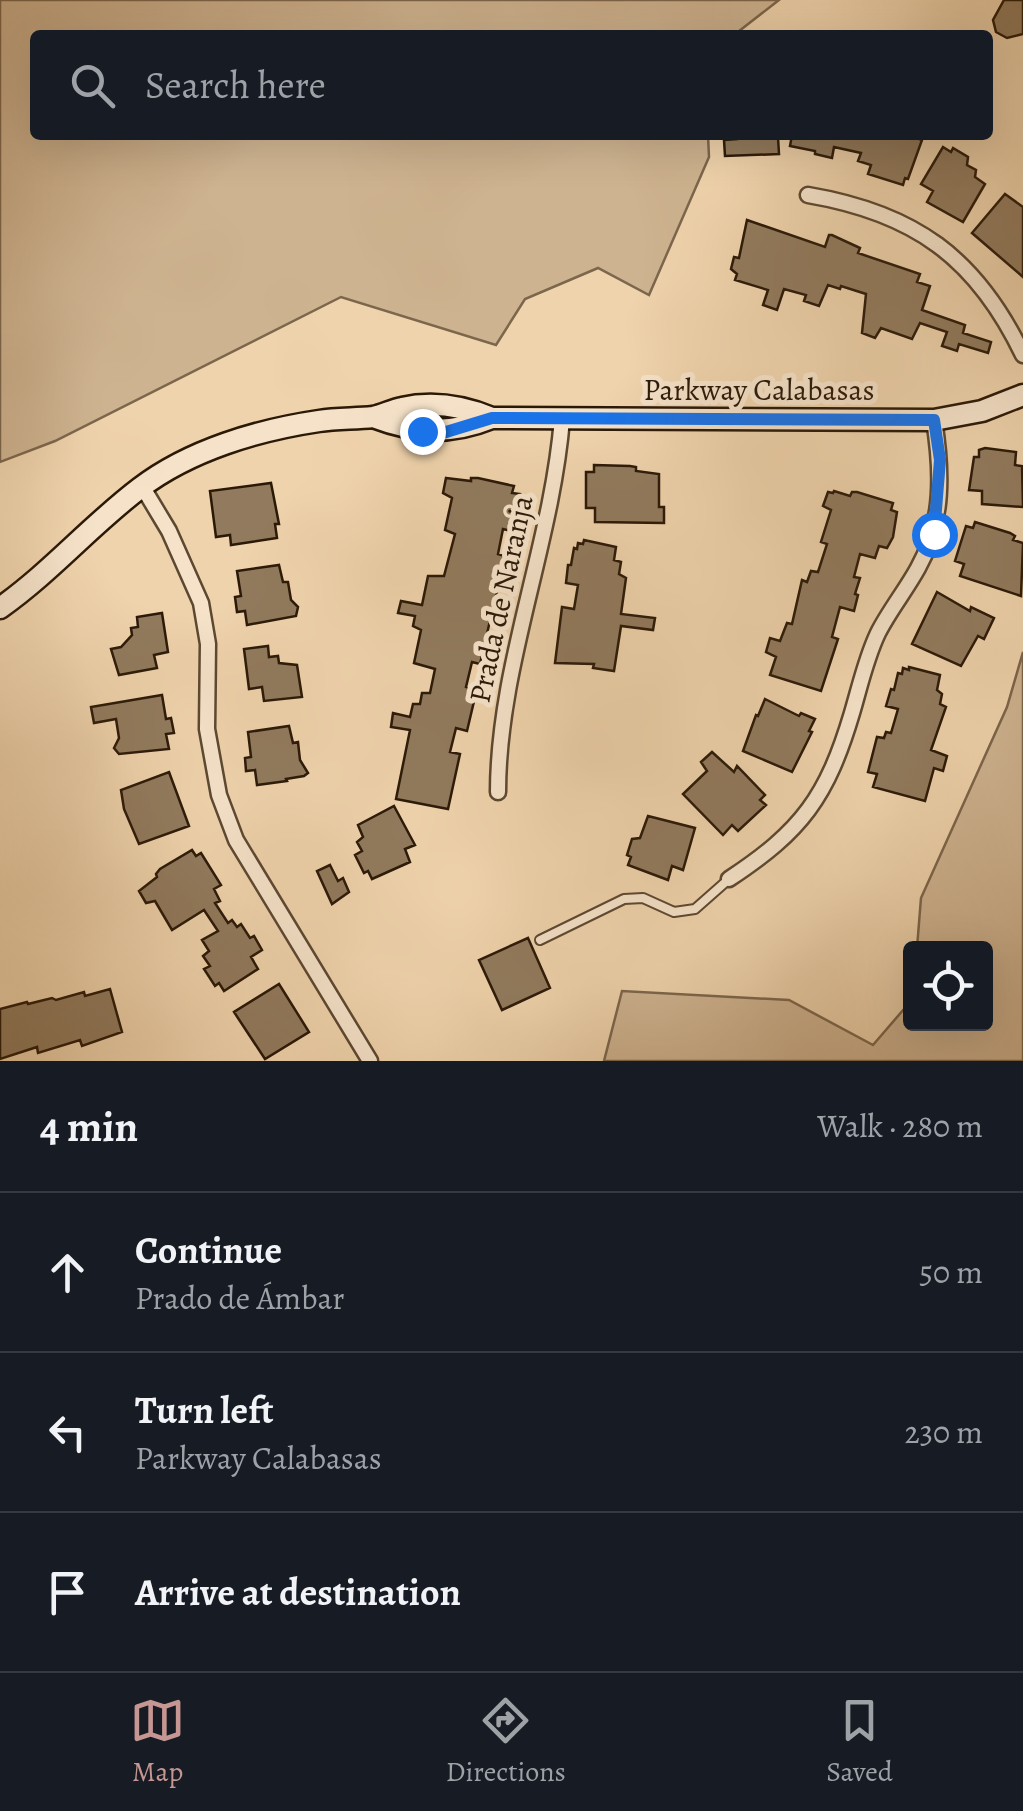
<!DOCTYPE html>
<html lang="en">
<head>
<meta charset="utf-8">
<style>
  :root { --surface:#171b24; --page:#242831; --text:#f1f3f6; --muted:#9ea1a6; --line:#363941; --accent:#c59692 }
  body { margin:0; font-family:Alegreya,serif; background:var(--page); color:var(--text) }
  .controls { position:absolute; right:30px; bottom:30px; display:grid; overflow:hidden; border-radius:10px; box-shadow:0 10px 40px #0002 }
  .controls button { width:90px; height:90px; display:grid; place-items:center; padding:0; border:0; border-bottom:2px solid var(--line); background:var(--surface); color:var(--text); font:50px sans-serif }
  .stop { position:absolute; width:30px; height:30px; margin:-22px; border:8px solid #1a73e8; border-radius:50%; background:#fff }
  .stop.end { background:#1a73e8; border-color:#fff; box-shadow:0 2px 10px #0008 }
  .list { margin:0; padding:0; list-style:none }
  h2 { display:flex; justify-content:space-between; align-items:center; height:130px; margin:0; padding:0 40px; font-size:42px }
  h2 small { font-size:32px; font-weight:400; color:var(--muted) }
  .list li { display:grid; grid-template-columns:65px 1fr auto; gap:30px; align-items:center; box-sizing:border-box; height:160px; padding:0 40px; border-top:2px solid var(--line) }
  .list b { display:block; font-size:38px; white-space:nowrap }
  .list p { margin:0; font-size:32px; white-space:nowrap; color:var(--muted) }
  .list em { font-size:32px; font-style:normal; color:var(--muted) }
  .icon { flex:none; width:55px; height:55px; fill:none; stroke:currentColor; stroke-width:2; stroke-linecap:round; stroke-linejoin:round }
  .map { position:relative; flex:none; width:1023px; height:1061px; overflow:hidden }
  .search { position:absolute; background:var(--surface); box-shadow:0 10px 40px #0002; left:30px; right:30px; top:30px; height:110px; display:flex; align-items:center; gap:25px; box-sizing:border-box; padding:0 35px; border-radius:10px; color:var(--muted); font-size:38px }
  .sheet { height:610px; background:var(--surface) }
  nav { display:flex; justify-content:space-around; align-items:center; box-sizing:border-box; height:140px; border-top:2px solid var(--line); background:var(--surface); font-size:28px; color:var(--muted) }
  nav a { display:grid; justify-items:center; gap:5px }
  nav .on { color:var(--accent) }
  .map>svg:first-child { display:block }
  .green { fill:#ceb390; stroke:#7c664c; stroke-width:2.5 }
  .building { fill:#917a5d; stroke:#2b1908; stroke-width:2.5 }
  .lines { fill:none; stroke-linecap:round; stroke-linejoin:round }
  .lane-casing { stroke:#5c4831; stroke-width:12 }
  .street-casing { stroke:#5c4831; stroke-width:19 }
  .secondary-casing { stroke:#2b1908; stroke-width:25 }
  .lane { stroke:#f5e2c9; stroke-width:8 }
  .street { stroke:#f5e2c9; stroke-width:14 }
  .secondary { stroke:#f5e2c9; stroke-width:20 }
  .route { stroke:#1a73e8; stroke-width:12 }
  .labels { text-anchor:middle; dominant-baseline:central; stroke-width:10; stroke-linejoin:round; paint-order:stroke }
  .street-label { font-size:30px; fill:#2b1908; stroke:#f5e2c9 }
</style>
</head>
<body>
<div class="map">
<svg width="1023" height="1061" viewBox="0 0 1023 1061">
  <rect width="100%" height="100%" fill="#efd3ac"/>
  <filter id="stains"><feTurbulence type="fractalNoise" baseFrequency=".002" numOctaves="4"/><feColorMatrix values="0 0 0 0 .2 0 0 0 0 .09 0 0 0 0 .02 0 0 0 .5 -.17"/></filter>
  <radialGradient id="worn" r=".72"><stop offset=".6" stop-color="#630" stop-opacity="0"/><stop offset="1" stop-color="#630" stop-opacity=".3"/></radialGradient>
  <!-- green -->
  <path class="green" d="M0,0h779l-45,35h-699v100h673l1,22 -60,138 -51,-27 -73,31 -29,46 -155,-48 -286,144 -55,21z
    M1023,652v409h-419l18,-70 167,9 84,45 37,-43v22h76v-76h-69l4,-50 86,-191z"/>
  <!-- building -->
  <path class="building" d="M1004,0h19v34l-16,4 -11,-6 -3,-12z
    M737,135l41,2 1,17 -54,2 -1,-16 13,-1z
    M792,135h128l-1,4 3,1 -14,39 -3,-1 -2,7 -35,-11 3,-9 -13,-4 3,-8 -27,-6 -2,11 -17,-4v-3l-25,-5z
    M943,147l8,5 2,-4 15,9 -1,8 9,5 -1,7 10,7 -22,38 -36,-20 6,-11 -12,-7z
    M1005,194l18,13v70l-51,-44z
    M747,220l78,27 4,-12h3l28,13 -2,5 62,21 -3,8 13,4 -8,24 43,15 -2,8 28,9 -3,11 -29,-9 -2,7 -15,-5 5,-14 -27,-9 -8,16 -31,-11 -6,10 -13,-5 4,-39 -25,-8 -1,3 -12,-4 -9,21 -15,-5 2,-6 -22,-6 -7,21 -14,-5 5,-15 -33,-10 2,-6 -6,-5 3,-12 5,1z
    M985,448l31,4 -1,13 7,1 1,41 -41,-3v-13l-13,-1 5,-33h5v-7z
    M594,465l36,1 6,1v4l23,3v33h5v16l-69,-1v-14h-9v-36h8z
    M446,478l25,3v-3h7l36,8 -2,7 8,1 -9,37 -8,-2 -5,25 7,2 -25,108 -8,-2 -6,25 3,1 -1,7 7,2 -8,34 -11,-3 -6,24 10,2 -12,55 -52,-10 14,-69 -19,-3 2,-14 17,4 3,-13h7l2,-11h8l5,-24 -21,-6 7,-33 -8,-4 2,-10 -17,-3 3,-12 21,4 6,-29h16l11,-42 -10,-4 7,-32 -9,-5z
    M271,483l8,41h-4l2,14 -46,7 -1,-10 -14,2 -6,-46z
    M834,491l16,5 2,-4h5l36,11 -2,7 6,2 -4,25 -6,11 -8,-2 -4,12 -15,-4 -6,23 6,1 -5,16 3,1 -4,16 -14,-4 -8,30 6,2 -17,52 -51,-16 6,-18 -10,-5 4,-14 10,3 7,-18 5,1 10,-44 5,2 4,-11 7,1 9,-28 -6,-2 10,-32 -8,-4 5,-14 5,1z
    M975,522l35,11 5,3 -2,4 10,3 -2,53 -61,-20 4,-12 -9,-3 11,-35 7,2z
    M584,540l32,7 -2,13 7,2 -2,12 7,4 -5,36 34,4 -2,12 -32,-4 -7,45 -21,-3 1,-4 -39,-1 7,-56 12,2 4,-24 -12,-2 2,-18h3l3,-17 3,1 1,-6 5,1z
    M279,565l4,17h5l3,18 7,7 -2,9 -49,9 -2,-14 -8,1 -2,-15 6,-1 -4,-25z
    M937,592l33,19 1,-4 23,11 -10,21 -6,-3 -17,30 -49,-22z
    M162,613l6,39 -14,3 3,13 -38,7 -8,-26 10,-2 11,-12 -1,-7 7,-1 -1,-10z
    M268,646l1,11 9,-1 1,7 18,2 5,32 -38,4 -2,-14 -13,2 -5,-40z
    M909,667l31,8 -3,15 5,4 -2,10 6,3 -15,43 16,6 -4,15 -9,-3 -9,33 -52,-14 4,-13 -9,-2 9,-35 7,1 2,-6 5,1 7,-24 -12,-3 5,-17 3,1 4,-17 4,1 1,-6 6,2z
    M162,695l4,24 5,-1 3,15 -8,1 3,15 -50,5 -5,-6 5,-10 -3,-19 -22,4 -3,-16z
    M765,699l34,17 2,-3 14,6 -6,12 3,1 -20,40 -49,-21 13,-36 2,1z
    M289,726l4,17 5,-1 2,18 8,13 -4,3 -18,3 1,2 -30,4 -2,-15 -9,1 -1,-13 6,-1 -3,-25z
    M712,752l22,20 3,-6 28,29 -5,5 6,5 -28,26 -6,-6 -9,10 -40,-41 24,-23 -6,-9z
    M169,772l20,54 -50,18 -15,-35 -3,-19z
    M394,806l21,39 -10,4 5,13 -38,17 -4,-8 -4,2 -9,-18 7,-4 -5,-9 6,-5 -5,-12z
    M648,816l47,12 -12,42 -11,-4 -4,14 -40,-15 3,-8 -4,-2 5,-16 8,-1z
    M192,850l4,6 5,-3 20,32 -7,4 6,12 -5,2 13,20 4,-3 5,7 4,-3 9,14 4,-2 8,14 -11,7 7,12 -34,22 -5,-8 -4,3 -11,-17 6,-3 -7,-10 6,-5 -7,-11 16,-9 -14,-21 -32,20 -17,-29 -9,2 -7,-12 18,-14 -1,-3 4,-5z
    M330,865l8,16 5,-3 6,14 -17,12 -15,-33z
    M528,938l22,50 -48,22 -23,-50z
    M279,984l30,48 -44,27 -31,-47z
    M110,989l12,43 -40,14 -2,-6 -42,13 -1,-6 -37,12v-50l27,-7 1,2 24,-6 4,2 28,-8 1,4z"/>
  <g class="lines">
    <defs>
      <path id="lane" d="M540,940l84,-41 19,-1 31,14 21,-3 34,-30"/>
      <path id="street" d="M808,195c106,18 168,62 215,160
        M142,486l27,45 32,72 7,41 -1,85 12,66 17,45 134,221
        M498,792c0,-125 54,-248 64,-373
        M729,879c73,-48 98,-82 123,-166 8,-27 14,-55 26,-80 11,-22 28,-43 40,-65 26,-46 24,-98 16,-148"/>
      <path id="secondary" d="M373,417c42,16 77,18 119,1l442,2 48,-9 41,-16
        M0,608c51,-36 91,-83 140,-120 50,-38 118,-58 179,-67 18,-3 36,-2 54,-4 10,-2 19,-7 29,-9 31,-7 61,-2 90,10"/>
    </defs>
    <!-- lane casing -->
    <use href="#lane" class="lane-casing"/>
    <!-- street casing -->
    <use href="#street" class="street-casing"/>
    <!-- secondary casing -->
    <use href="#secondary" class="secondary-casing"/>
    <!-- lane -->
    <use href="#lane" class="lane"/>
    <!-- street -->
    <use href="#street" class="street"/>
    <!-- secondary -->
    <use href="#secondary" class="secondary"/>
  </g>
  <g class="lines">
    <!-- route -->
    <path class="route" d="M422,431l24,1 46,-14 442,2 6,40 -6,74"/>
  </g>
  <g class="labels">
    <!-- street labels -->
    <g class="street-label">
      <text x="759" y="390">Parkway Calabasas</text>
      <text transform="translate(501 599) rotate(-78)">Prada de Naranja</text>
    </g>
  </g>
  <rect width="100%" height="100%" filter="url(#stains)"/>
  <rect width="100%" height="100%" fill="url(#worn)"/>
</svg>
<div class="controls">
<button><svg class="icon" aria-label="locate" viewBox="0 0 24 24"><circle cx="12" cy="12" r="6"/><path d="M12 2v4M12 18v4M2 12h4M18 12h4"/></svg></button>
</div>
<div class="stop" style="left:934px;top:534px"></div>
<div class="stop end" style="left:422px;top:431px"></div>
<div class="search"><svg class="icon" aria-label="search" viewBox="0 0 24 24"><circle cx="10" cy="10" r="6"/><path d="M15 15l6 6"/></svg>Search here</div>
</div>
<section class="sheet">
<h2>4 min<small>Walk · 280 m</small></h2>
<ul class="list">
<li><svg class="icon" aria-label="ahead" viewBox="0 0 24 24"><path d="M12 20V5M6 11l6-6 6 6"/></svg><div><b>Continue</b><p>Prado de Ámbar</p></div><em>50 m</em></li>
<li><svg class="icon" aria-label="left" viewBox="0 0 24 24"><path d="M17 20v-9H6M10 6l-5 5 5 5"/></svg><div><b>Turn left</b><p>Parkway Calabasas</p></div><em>230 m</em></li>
<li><svg class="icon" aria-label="arrive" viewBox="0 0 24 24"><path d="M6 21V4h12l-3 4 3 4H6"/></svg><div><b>Arrive at destination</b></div></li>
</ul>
</section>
<nav>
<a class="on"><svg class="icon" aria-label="map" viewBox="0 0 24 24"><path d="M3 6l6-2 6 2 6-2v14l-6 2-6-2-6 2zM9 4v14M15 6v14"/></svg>Map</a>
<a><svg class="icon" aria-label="directions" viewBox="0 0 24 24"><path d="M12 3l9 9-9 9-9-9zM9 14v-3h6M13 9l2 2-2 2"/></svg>Directions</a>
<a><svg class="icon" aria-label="saved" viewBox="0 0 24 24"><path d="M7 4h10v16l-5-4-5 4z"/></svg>Saved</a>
</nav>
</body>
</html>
